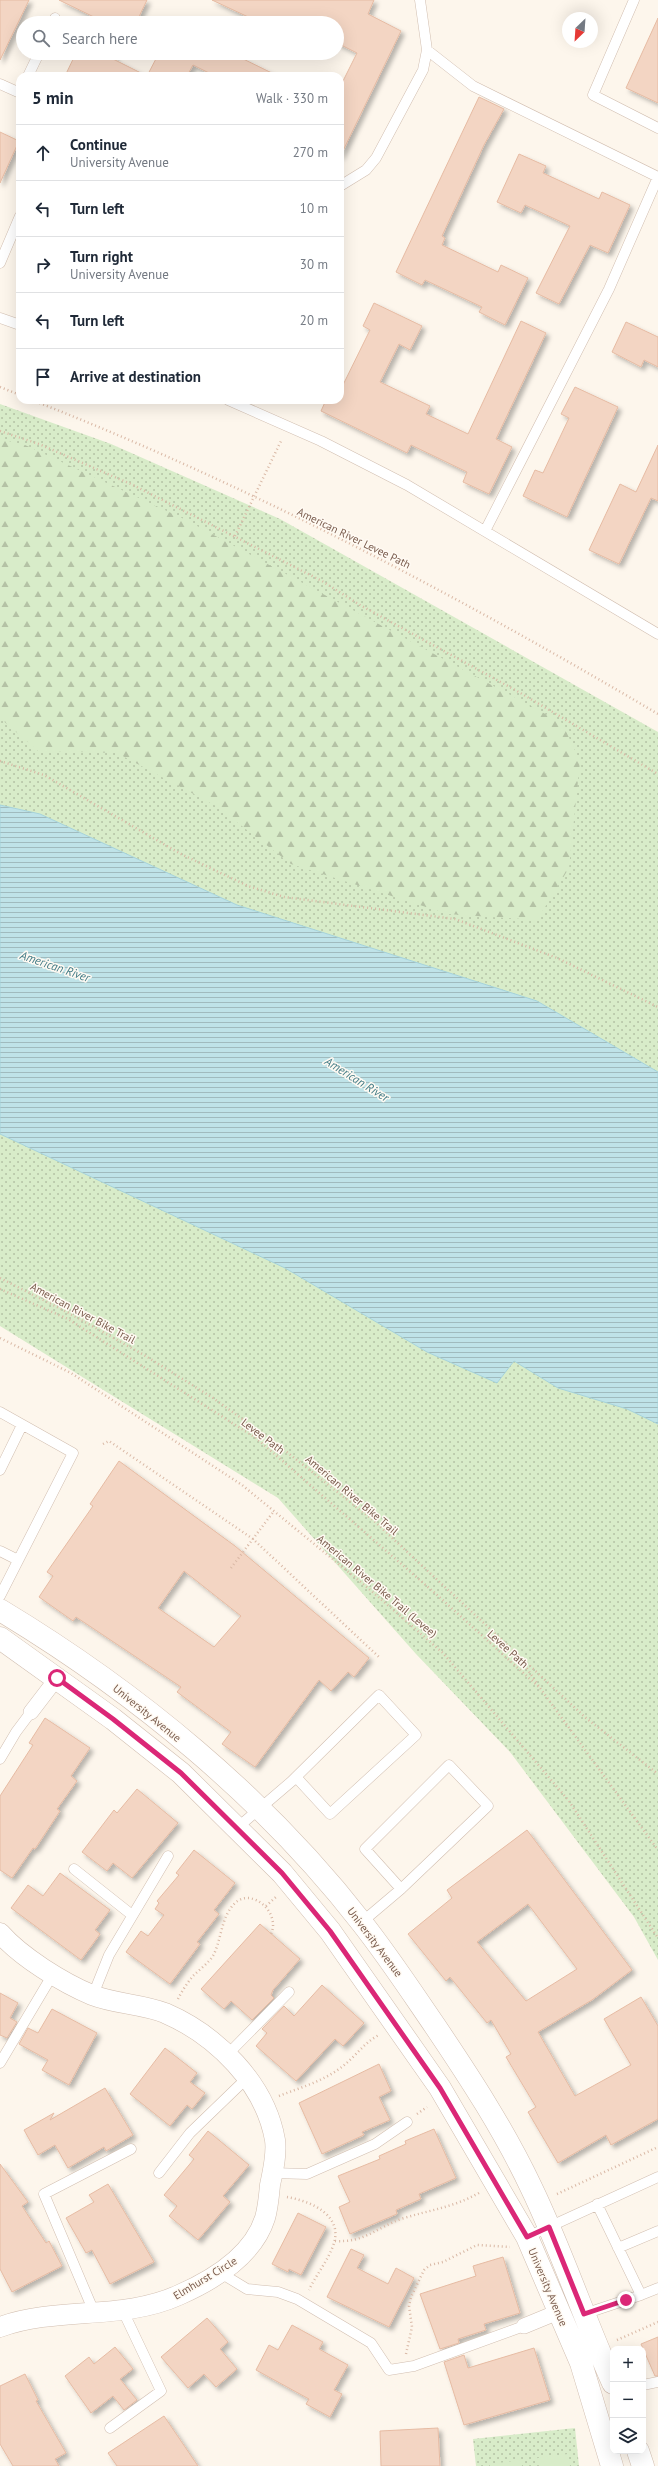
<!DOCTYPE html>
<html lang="en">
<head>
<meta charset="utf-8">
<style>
  :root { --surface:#fff; --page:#f6f6f7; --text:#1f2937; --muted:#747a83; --line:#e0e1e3 }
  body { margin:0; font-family:"PT Sans",sans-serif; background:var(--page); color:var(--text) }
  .controls { position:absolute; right:12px; bottom:12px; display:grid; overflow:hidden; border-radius:8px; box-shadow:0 4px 16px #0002 }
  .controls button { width:36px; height:36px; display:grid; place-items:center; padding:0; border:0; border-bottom:1px solid var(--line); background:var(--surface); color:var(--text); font:20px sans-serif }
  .compass { position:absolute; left:562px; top:12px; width:36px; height:36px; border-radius:50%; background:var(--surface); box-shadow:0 4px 16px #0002; rotate:205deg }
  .stop { position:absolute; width:12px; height:12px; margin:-9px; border:3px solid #db2777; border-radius:50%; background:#fff }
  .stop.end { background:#db2777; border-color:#fff; box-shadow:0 1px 4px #0008 }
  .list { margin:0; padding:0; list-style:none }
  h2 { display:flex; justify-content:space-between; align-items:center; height:52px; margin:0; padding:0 16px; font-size:17px }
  h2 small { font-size:13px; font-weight:400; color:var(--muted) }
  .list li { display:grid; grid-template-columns:26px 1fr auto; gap:12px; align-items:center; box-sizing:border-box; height:56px; padding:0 16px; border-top:1px solid var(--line) }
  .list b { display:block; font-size:15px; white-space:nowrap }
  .list p { margin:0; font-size:13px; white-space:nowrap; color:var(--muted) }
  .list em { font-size:13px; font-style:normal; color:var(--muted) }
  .icon { flex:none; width:22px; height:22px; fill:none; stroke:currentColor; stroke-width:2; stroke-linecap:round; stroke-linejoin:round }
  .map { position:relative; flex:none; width:658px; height:2466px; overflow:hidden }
  .search { position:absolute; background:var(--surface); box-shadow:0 4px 16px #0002; left:16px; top:16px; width:328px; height:44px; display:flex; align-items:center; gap:10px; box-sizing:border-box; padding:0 14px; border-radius:22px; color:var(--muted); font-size:15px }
  .panel { position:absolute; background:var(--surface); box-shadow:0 4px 16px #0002; left:16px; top:72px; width:328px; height:332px; border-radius:12px }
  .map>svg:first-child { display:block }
  .green { fill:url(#green-dots) }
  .forest { fill:url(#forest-firs) }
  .pitch { fill:#d8ecc9 }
  .water { fill:url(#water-rules); stroke:#a5d3da }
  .building { fill:#f3d5c3; stroke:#e6bba3; fill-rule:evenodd; filter:url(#shadow) }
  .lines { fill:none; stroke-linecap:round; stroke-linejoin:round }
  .service-casing { stroke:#d1beb0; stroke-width:11 }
  .pedestrian-casing { stroke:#d1beb0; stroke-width:16 }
  .minor-casing { stroke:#d1beb0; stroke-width:21 }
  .tertiary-casing { stroke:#d1beb0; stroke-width:23 }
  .path { stroke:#d9b8a5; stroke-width:2.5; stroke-dasharray:1 3; stroke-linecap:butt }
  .service { stroke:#fff; stroke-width:10 }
  .pedestrian { stroke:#fff; stroke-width:15 }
  .minor { stroke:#fff; stroke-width:20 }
  .tertiary { stroke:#fff; stroke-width:22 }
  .route { stroke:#db2777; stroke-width:5 }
  .labels { text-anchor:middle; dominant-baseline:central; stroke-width:3; stroke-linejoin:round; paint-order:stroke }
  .street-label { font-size:11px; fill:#7a5c4d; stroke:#fffaf3 }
  .water-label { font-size:12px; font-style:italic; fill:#437c86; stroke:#fffaf3 }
</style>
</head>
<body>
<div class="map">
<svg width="658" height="2466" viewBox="0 0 658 2466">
  <defs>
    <pattern id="green-dots" width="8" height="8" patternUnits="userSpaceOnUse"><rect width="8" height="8" fill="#d8ecc9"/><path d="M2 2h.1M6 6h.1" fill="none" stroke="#b4c2a5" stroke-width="1.8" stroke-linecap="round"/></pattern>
    <pattern id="forest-firs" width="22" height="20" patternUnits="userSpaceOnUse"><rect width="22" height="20" fill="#d8ecc9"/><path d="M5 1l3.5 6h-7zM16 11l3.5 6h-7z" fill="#b4c2a5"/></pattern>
    <pattern id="water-rules" width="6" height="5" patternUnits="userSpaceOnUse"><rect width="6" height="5" fill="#bfe3e8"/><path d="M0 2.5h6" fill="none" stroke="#a0bbbe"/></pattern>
    <filter id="shadow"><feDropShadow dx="3.5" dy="3.5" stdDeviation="2" flood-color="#0004"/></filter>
  </defs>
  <rect width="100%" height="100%" fill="#fdf6ec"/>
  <!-- green -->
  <path class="green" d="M0,404l111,40 169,75 378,213v340l-121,-71 -300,-96 -197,-91 -40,-9z
    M0,1134l285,134 142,84 70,31 17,-22 44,27 69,21 31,15v536l-24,-43 -124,-165 -94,-98 -138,-156 -278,-172z
    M575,2428l4,38h-103l-3,-27z"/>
  <!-- forest -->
  <path class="forest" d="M0,439l25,6 159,74 378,204 18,38 -11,107 -32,52 -89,-6 -157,-50 -75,-58 -99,-53 -79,-2 -38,-33z"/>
  <!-- pitch -->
  <path class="pitch" d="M568,2454l2,12h-31l-2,-8z
    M521,2460l1,6h-32v-2z"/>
  <!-- water -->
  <path class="water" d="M0,805l40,9 197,91 300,96 121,71v352l-31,-15 -69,-21 -44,-27 -17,22 -70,-31 -142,-84 -285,-134z"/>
  <!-- building -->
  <path class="building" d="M0,0h29l-29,60z
    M59,0h88l-11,23h-40l2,-4z
    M212,0h162l-6,14 33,17 -61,126v-70l17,-34 -20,-10v-20h-76z
    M658,18v85l-32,-15z
    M76,53h40l-3,6 34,17h-82z
    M159,53h72l47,23h-63l-22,-11 -6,11h-40z
    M479,97l25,12 -20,36 -42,91 3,2 -3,7 56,27 3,-7 27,13 -23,47 -26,-13 3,-5 -57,-27 -3,5 -26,-13z
    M0,132l19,9 -19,42z
    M519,154l27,12 -3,7 56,26 3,-7 28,13 -22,48 -18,-8 -31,59 -23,-11 34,-67 -45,-21 -4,8 -24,-11z
    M374,303l48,23 -12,24 -11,-6 -19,38 50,24 -4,8 42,20 53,-113 25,12 -50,106 16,8 -23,47 -26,-12 4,-10 -56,-27 -4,8 -86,-42 5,-11h14v-9l30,-61 -7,-4z
    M626,322l32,15v30l-14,-7 -3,7 -29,-15z
    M575,387l43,20 -51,110 -44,-21 12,-26 8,3 26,-55 -8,-4z
    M658,445v56l-7,-3 -32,66 -30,-14 31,-66 16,8z
    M119,1461l116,85 134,112 -15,19 -6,-5 -17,19 -12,-11 -64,87 -33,-23 9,-12 -54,-40 4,-5 -105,-70 -3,4 -34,-24 14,-21 -6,-4 46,-66 -3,-2zM184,1571l57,45 -27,31 -56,-39z
    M45,1718l45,30 -19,28 6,5 -20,28 3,2 -25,38 -2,-1 -21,30 -12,-8v-74l33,-51 -4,-2z
    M137,1789l41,34 -46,55 -19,-15 -6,8 -25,-19 32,-42 3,3z
    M527,1830l105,140 -40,30 -54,32 37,64 56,-31 -27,-46 37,-22 17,29v93l-47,26 -5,-10 -48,28 -30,-51 8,-5 -30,-50 5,-3 -20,-34 -4,3 -37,-46 -4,4 -38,-47 44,-36 -5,-8zM528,1904l49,65 -51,32 -49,-59z
    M194,1850l41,33 -21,27 5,4 -22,28 3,2 -30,40 -44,-32 15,-21 7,5 16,-21 -9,-6 4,-6 -2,-2 22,-26 -3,-2z
    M60,1873l50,37 -15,20 5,4 -19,26 -70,-52 17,-23 15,11z
    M260,1924l40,35 -27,31 -2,5 3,3 -22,22 -21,-19 -7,8 -23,-20z
    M322,1985l42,38 -21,23 -8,-7 -39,42 -40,-35 11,-13 -5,-4 22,-23 10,10z
    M0,1993l18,10 -8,15 7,4 -10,16 -7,-3z
    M52,2009l45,24 -28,52 -27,-15 6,-10 -29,-16 9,-16 10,5z
    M165,2048l32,25 -7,9 15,11 -13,16 -5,-4 -17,21 -40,-32z
    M379,2064l12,27 -12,6 11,23 -28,12 2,3 -42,19 -23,-51z
    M105,2088l28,47 -27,16 -2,-4 -36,21 -13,-23 -17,10 -14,-25 30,-17 -4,7z
    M434,2129l22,49 -37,16 2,5 -25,11 1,4 -47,20 -11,-27 11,-5 -12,-26 42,-17 -1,-3 27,-12 -1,-3z
    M208,2131l41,34 -26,31 7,6 -32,38 -29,-24 8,-10 -13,-11 30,-36 -5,-4z
    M0,2164l28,38 -6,4 24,37 3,-2 13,25 -50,26 -12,-23z
    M108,2184l46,78 -44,22 -18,-34 -6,3 -20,-35 28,-16 -5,-7z
    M298,2213l28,14 -25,48 -12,-6 -1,3 -16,-8z
    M351,2249l13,6 -7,13 31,16 8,-16 18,10 -25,49 -62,-30z
    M503,2257l17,56 -36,11 2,6 -28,9 1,4 -19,6 -20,-55 56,-18 -3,-10z
    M207,2318l21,24 -8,7 17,20 -21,18 -12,-13 -16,14 -27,-31z
    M292,2325l31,17 -4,7 29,16 -14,25 8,4 -12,23 -24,-13 3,-5 -53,-29 13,-25 9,5z
    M658,2337v39h-3l-14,-32z
    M115,2347l18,22 -13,10 17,21 -13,10 -11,-14 -22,17 -26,-37 24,-19 5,7z
    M534,2348l16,52 -86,25 -20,-63 20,-7 4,13z
    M25,2374l13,26 -2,1 30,52 -11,6 4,7h-46l-13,-22v-58z
    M164,2416l34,50h-81l-9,-13z
    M438,2428l2,38h-59l-1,-35z"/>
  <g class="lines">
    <defs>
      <path id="service" d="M634,0l-41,95 65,33
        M53,23l2,-5
        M427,50l46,36 185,91 -49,112 -124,242
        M28,76l11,-23
        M0,84l20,9
        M340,186l26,-16 10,-12 47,-88 4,-20 -7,-50
        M0,263l20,-47
        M0,318l20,7
        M228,400l93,41 86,44 251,149
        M0,1412l73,41 -73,143
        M0,1470l22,-45
        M0,1551l18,9
        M0,1759l16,-27 15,-20
        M237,1828l55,-47 4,-4 83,-82 37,40 -86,79 -34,-37
        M74,1869l58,46
        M362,1922l39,-33 87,-83 -39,-41 -84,84 36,40
        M93,1995l16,-40 59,-99
        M226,2056l63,-64
        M0,2063l53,-89
        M159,2173l31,-40 58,-56
        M272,2173l35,1 68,-30 32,-22
        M597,2204l44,91 17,-7
        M527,2237l131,-60
        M618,2248l40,-17
        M219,2272l28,17 31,3 19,7 74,44 18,27 25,-4 110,-40
        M94,2312l-50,-118 87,-45
        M584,2314l57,-19
        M643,2385l15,-3
        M110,2428l51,-37 -38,-80"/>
      <path id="pedestrian" d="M31,1712l26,-34
        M524,2326l34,-14"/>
      <path id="minor" d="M0,1933c21,24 63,50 92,62 23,9 50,9 73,18 51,22 100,70 110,127 2,14 -2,31 -5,45 -1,11 -2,23 -5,33 -12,38 -52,62 -86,77 -57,26 -121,11 -179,32"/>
      <path id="tertiary" d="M0,1610c136,82 264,187 362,313 26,33 49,68 73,103 35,52 69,104 96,161 31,64 53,132 82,196
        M0,1638l113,81 68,54 101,100 48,58 110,157 87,149 54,126 31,103
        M638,2451l5,15"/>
    </defs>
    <!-- service casing -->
    <use href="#service" class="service-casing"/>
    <!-- pedestrian casing -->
    <use href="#pedestrian" class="pedestrian-casing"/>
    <!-- minor casing -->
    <use href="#minor" class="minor-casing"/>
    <!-- tertiary casing -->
    <use href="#tertiary" class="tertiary-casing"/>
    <!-- path -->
    <path class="path" d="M0,387l20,8
      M32,400c217,85 425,195 626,314
      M0,431l39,13 94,41 189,96 38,24 157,86 141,83
      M235,536l47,-97
      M0,761l44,14 137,79 67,32 36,11 171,22 102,39 101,49
      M0,1278l67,34 77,43 69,43 60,43 101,80 212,197 72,56
      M0,1289l68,30 188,119 180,156 104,94
      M0,1338l71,35 171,112 126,103 75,65 126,148 89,137
      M103,1444l6,-3 144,98 127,119
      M231,1568l43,-57
      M518,1655l22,33 118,162
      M266,1906l10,-9
      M178,1999c4,-8 9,-16 15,-23 7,-7 17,-14 21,-22 8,-17 7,-37 21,-51 17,-16 46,10 36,31
      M279,2096c20,-8 42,-14 60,-27 15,-10 24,-26 40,-34
      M417,2114l10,-7
      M557,2194l101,-47
      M287,2197c23,4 58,18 46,49 -6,16 -17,29 -24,44
      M335,2241c29,2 41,-13 66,-22 28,-9 51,-11 78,-26
      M617,2340l41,-18
      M406,2354l6,-27 -3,-21 2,-9 13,-27 6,-5 13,-3 34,-17 33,2"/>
    <!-- service -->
    <use href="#service" class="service"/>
    <!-- pedestrian -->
    <use href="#pedestrian" class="pedestrian"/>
    <!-- minor -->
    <use href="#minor" class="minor"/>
    <!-- tertiary -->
    <use href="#tertiary" class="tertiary"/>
  </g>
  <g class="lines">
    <!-- route -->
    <path class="route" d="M57,1678l56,41 68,54 101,100 48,58 110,157 87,149 22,-10 35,87 42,-14"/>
  </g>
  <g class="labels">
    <!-- street labels -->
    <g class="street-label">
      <text transform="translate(354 538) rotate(26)">American River Levee Path</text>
      <text transform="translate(83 1313) rotate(28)">American River Bike Trail</text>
      <text transform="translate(263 1436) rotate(37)">Levee Path</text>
      <text transform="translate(352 1495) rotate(40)">American River Bike Trail</text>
      <text transform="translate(377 1586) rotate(40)">American River Bike Trail (Levee)</text>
      <text transform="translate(508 1649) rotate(42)">Levee Path</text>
      <text transform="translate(147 1713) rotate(39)">University Avenue</text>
      <text transform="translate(375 1942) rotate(53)">University Avenue</text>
      <text transform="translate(205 2278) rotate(-31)">Elmhurst Circle</text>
      <text transform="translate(548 2287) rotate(67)">University Avenue</text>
    </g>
    <!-- water labels -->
    <g class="water-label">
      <text transform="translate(55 966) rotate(19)">American River</text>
      <text transform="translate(357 1079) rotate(32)">American River</text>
    </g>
  </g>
</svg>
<div class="controls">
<button>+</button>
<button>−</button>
<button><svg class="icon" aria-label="layers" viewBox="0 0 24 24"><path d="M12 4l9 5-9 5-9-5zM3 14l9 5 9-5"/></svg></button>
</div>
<svg class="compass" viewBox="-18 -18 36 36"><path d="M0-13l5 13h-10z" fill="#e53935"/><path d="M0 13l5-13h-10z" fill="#747a83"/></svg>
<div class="stop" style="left:57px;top:1678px"></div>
<div class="stop end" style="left:626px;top:2300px"></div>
<div class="search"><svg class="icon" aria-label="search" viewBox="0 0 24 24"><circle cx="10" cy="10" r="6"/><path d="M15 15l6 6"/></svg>Search here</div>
<section class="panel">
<h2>5 min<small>Walk · 330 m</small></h2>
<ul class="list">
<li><svg class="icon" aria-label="ahead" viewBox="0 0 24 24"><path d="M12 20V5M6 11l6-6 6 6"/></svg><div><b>Continue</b><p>University Avenue</p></div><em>270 m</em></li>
<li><svg class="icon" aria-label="left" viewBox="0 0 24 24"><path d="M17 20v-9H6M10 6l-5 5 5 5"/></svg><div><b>Turn left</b></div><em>10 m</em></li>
<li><svg class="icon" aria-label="right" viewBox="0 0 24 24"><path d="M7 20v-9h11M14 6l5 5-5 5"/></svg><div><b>Turn right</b><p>University Avenue</p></div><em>30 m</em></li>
<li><svg class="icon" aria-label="left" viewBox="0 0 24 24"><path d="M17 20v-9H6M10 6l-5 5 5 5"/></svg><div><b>Turn left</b></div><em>20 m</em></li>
<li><svg class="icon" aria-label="arrive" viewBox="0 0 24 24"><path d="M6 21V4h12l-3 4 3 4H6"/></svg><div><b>Arrive at destination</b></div></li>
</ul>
</section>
</div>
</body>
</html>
